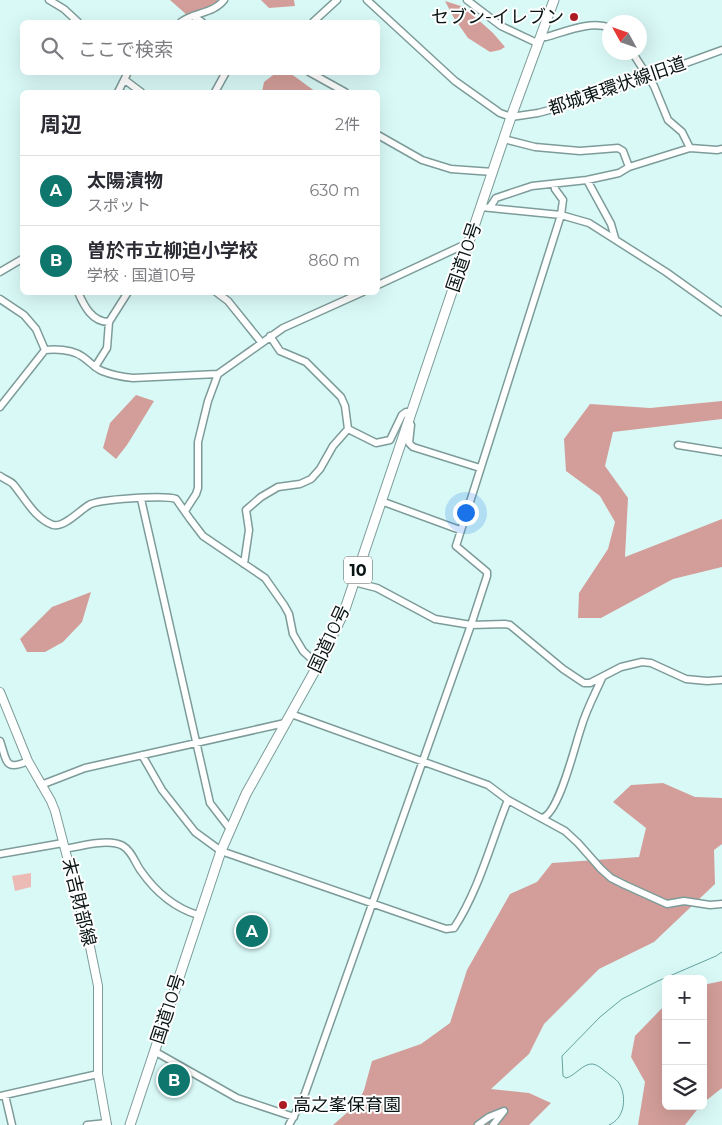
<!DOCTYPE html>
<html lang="ja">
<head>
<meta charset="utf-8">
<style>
  :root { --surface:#fff; --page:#f7f7f7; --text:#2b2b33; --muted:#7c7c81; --line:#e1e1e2; --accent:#0f766e }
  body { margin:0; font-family:Montserrat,"Noto Sans JP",sans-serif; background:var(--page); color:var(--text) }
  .controls { position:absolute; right:15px; bottom:15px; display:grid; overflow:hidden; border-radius:8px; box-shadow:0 5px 20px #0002 }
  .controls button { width:45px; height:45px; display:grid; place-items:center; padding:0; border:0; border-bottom:1px solid var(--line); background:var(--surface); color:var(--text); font:25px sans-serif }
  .compass { position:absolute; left:602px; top:15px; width:45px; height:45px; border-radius:50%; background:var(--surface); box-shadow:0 5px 20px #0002; rotate:310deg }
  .you { position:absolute; left:465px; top:512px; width:18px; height:18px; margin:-12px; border:4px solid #fff; border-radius:50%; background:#1a73e8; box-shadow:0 0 0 8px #1a73e833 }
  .badge { display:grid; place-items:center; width:32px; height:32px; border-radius:50%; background:var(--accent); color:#fff; font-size:16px; font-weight:700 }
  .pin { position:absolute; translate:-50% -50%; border:2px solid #fff; box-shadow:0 1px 5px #0006 }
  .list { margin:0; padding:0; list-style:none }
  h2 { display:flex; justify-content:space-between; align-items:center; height:65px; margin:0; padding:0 20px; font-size:21px }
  h2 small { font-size:16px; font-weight:400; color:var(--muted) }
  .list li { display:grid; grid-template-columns:32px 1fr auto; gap:15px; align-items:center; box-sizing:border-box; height:70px; padding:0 20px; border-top:1px solid var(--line) }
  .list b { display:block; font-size:19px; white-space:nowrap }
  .list p { margin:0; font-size:16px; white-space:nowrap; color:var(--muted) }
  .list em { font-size:16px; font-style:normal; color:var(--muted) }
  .icon { flex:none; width:28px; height:28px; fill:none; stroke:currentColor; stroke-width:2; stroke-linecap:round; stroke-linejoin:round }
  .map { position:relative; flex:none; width:722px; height:1125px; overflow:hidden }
  .search { position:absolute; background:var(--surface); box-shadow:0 5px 20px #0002; left:20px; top:20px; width:360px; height:55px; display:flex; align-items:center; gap:12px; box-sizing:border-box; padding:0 18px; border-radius:8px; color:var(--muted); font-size:19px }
  .panel { position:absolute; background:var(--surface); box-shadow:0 5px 20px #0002; left:20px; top:90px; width:360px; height:205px; border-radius:8px }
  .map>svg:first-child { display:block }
  .green { fill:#edbbb5 }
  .forest { fill:#d39e99 }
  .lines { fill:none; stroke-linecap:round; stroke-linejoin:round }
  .stream { stroke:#64a29e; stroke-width:1 }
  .minor-casing { stroke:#7d9c99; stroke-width:9 }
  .major-casing { stroke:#7d9c99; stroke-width:10 }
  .highway-casing { stroke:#7d9c99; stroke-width:11 }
  .minor { stroke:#fff; stroke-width:6 }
  .major { stroke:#fff; stroke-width:8 }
  .highway { stroke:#fff; stroke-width:9 }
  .poi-dot { fill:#ad1b22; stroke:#fff; stroke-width:2 }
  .labels { text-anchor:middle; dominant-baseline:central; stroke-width:4; stroke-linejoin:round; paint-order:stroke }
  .shield { fill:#fff; stroke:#535a5a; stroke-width:1 }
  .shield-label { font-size:16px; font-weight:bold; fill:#091414 }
  .poi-label { font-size:18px; fill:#091414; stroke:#fff; text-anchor:end }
  .street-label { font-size:18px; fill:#091414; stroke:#fff }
</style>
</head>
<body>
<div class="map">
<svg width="722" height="1125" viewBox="0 0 722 1125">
  <rect width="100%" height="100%" fill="#d9f9f7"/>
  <!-- green -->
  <path class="green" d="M31,873v14l-16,4 -3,-15z"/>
  <!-- forest -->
  <path class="forest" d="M170,0h47l3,2 -33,13z
    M261,0h33l1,6 -26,2z
    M445,1l19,6 29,26 12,14 -5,3 -10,2 -22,-14 -14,-20z
    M277,72l13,1 26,19h-54l2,-10z
    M136,395l18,6 -27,44 -11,14 -13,-11 7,-25z
    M722,401v18l-109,13 -8,34 23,32 -3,59 97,-38v48l-49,12 -72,39h-23l1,-25 29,-44 7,-27 -15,-26 -34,-25 -2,-32 26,-35 60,4z
    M91,592l-9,30 -19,20 -18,10h-18l-7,-13 32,-32z
    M663,783l32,14 27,1v46l-8,6 1,34 -61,58 -55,27 -55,55 -15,30 -38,35 38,4 22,10 -22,22h-196l25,-22 6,-13 8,-29 49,-17 29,-21 17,-53 43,-76 27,-12 15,-19 87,-6 7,-29 -33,-26 18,-17z
    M722,981v107l-19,15v-118z
    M666,1004v102h34l-15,19h-47l7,-43 -14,-25 4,-21z"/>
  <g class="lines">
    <!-- stream -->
    <path class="stream" d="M609,1125c15,-6 18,-26 11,-40 -2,-5 -9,-9 -14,-13 -4,-3 -8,-7 -13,-8 -10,-1 -18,12 -27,14l-3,-2 -1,-20 38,-39 22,-18 36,-18 58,-25 6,-4"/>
    <defs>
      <path id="minor" d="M49,0l15,9 14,13
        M367,0l88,81 45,32 11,4 27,-4 38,-10 146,-53
        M467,0l34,26 36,17
        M193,16l9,6
        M181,22c13,-10 32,-8 43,-22
        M313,22l24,-22
        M540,37h6c19,-5 44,-17 64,-9
        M632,52l22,34 14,34 14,12 8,16
        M309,72l36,20
        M125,80l16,12
        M118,92l10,-20
        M215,92l11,-20
        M378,135l44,25 29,9 42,3
        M504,139l31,8 45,4 38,-3 5,3 6,16
        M587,180l24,44 4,14
        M481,207l80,8 28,8 77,49 56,40
        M490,207l6,-9 36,-12 55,-6 32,-7 10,-6 61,-19 27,2 5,-1
        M0,272l22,-13
        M378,285l90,-42
        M78,292c6,14 14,30 31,30l19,-30
        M216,292l12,9 33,41
        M0,299l24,16 12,14 9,21
        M45,350c12,-1 28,0 38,7 7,5 12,11 19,14 10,4 21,6 31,7l85,-4 65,-46 80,-36
        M95,367l12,-19 2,-26
        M0,407l45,-57
        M409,421l2,4 -2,18 4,4 67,21
        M348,429l28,14 14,-3 12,-25 4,-3h5
        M678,445l44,7
        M0,476c4,3 10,5 13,8 12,14 21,34 40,41 11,3 27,-15 36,-20 9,-6 77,-10 87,-6l14,20 13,17 62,42 19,27 5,9 4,20 10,17 15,14
        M141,499l69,304 20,26
        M381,501l79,29
        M185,511l11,-17 2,-6v-46l10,-41 10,-27
        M244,564l5,-34 -3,-20 15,-13 17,-10 22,-3 11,-5 9,-10 13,-23 15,-17 -3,-23 -4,-9 -35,-35 -26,-11 -10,-15
        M354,582l23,6 58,31 36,6 34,-1 5,1 53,44 21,14h6l31,-16 21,-5 9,1 35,16 21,2 15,-1
        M291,714l197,71 20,15 57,31 13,12 23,26 10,9 14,7 42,19 17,-3 26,4 12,-1
        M0,741c7,19 4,31 28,20
        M142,755l20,35 33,42 26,19 225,78 8,-1c25,-38 37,-86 54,-128
        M41,785l44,-17 200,-45
        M542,818c17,-4 33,-73 39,-90 5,-18 14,-34 21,-50
        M65,849c15,-3 44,-11 58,-3 9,5 12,17 18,25 14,20 34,37 57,44
        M0,854l63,-11
        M154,1051l83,47 57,19
        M5,1095l7,30
        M0,1096l98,-22
        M87,1125l20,-2
        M289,1125l14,-26 168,-474 16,-49v-4l-31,-26 105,-331 2,-15 -8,-11 -1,-5
        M478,1125l11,-8 15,-6 -11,14"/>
      <path id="major" d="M0,692l28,69 23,40 4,10 33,126 10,49v88l9,51"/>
      <path id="highway" d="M130,1125l91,-274 25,-57 72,-129 26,-53 167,-495 43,-117"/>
    </defs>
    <!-- minor casing -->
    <use href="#minor" class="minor-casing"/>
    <!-- major casing -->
    <use href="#major" class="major-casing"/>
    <!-- highway casing -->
    <use href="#highway" class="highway-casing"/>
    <!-- minor -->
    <use href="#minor" class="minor"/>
    <!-- major -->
    <use href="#major" class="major"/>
    <!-- highway -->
    <use href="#highway" class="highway"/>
  </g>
  <!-- markers -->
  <g class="poi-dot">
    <circle cx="574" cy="17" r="5"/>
    <circle cx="283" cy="1105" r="5"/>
  </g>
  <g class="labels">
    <!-- shield labels -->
    <rect class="shield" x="344" y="556.5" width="28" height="27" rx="4"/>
    <g class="shield-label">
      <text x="358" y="570">10</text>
    </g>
    <!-- poi labels -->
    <g class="poi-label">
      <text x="564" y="17">セブン-イレブン</text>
      <text x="293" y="1105" text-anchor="start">高之峯保育園</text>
    </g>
    <!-- street labels -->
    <g class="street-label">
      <text transform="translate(617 86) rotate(-19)">都城東環状線旧道</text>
      <text transform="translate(464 257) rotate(-71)">国道10号</text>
      <text transform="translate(329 639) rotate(-65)">国道10号</text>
      <text transform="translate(79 902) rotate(76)">末吉財部線</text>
      <text transform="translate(168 1009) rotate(-72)">国道10号</text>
    </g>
  </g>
</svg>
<div class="controls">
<button>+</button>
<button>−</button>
<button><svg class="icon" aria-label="layers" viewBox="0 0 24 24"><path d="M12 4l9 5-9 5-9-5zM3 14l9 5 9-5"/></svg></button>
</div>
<svg class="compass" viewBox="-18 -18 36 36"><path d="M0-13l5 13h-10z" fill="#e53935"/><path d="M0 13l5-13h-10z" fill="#7c7c81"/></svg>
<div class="you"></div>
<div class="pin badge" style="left:252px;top:931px">A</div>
<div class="pin badge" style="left:174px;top:1080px">B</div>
<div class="search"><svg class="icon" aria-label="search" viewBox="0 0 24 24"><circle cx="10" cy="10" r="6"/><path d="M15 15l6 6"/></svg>ここで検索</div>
<section class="panel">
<h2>周辺<small>2件</small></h2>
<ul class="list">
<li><span class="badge">A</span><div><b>太陽漬物</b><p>スポット</p></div><em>630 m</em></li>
<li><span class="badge">B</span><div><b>曽於市立柳迫小学校</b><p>学校 · 国道10号</p></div><em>860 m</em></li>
</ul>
</section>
</div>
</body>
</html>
